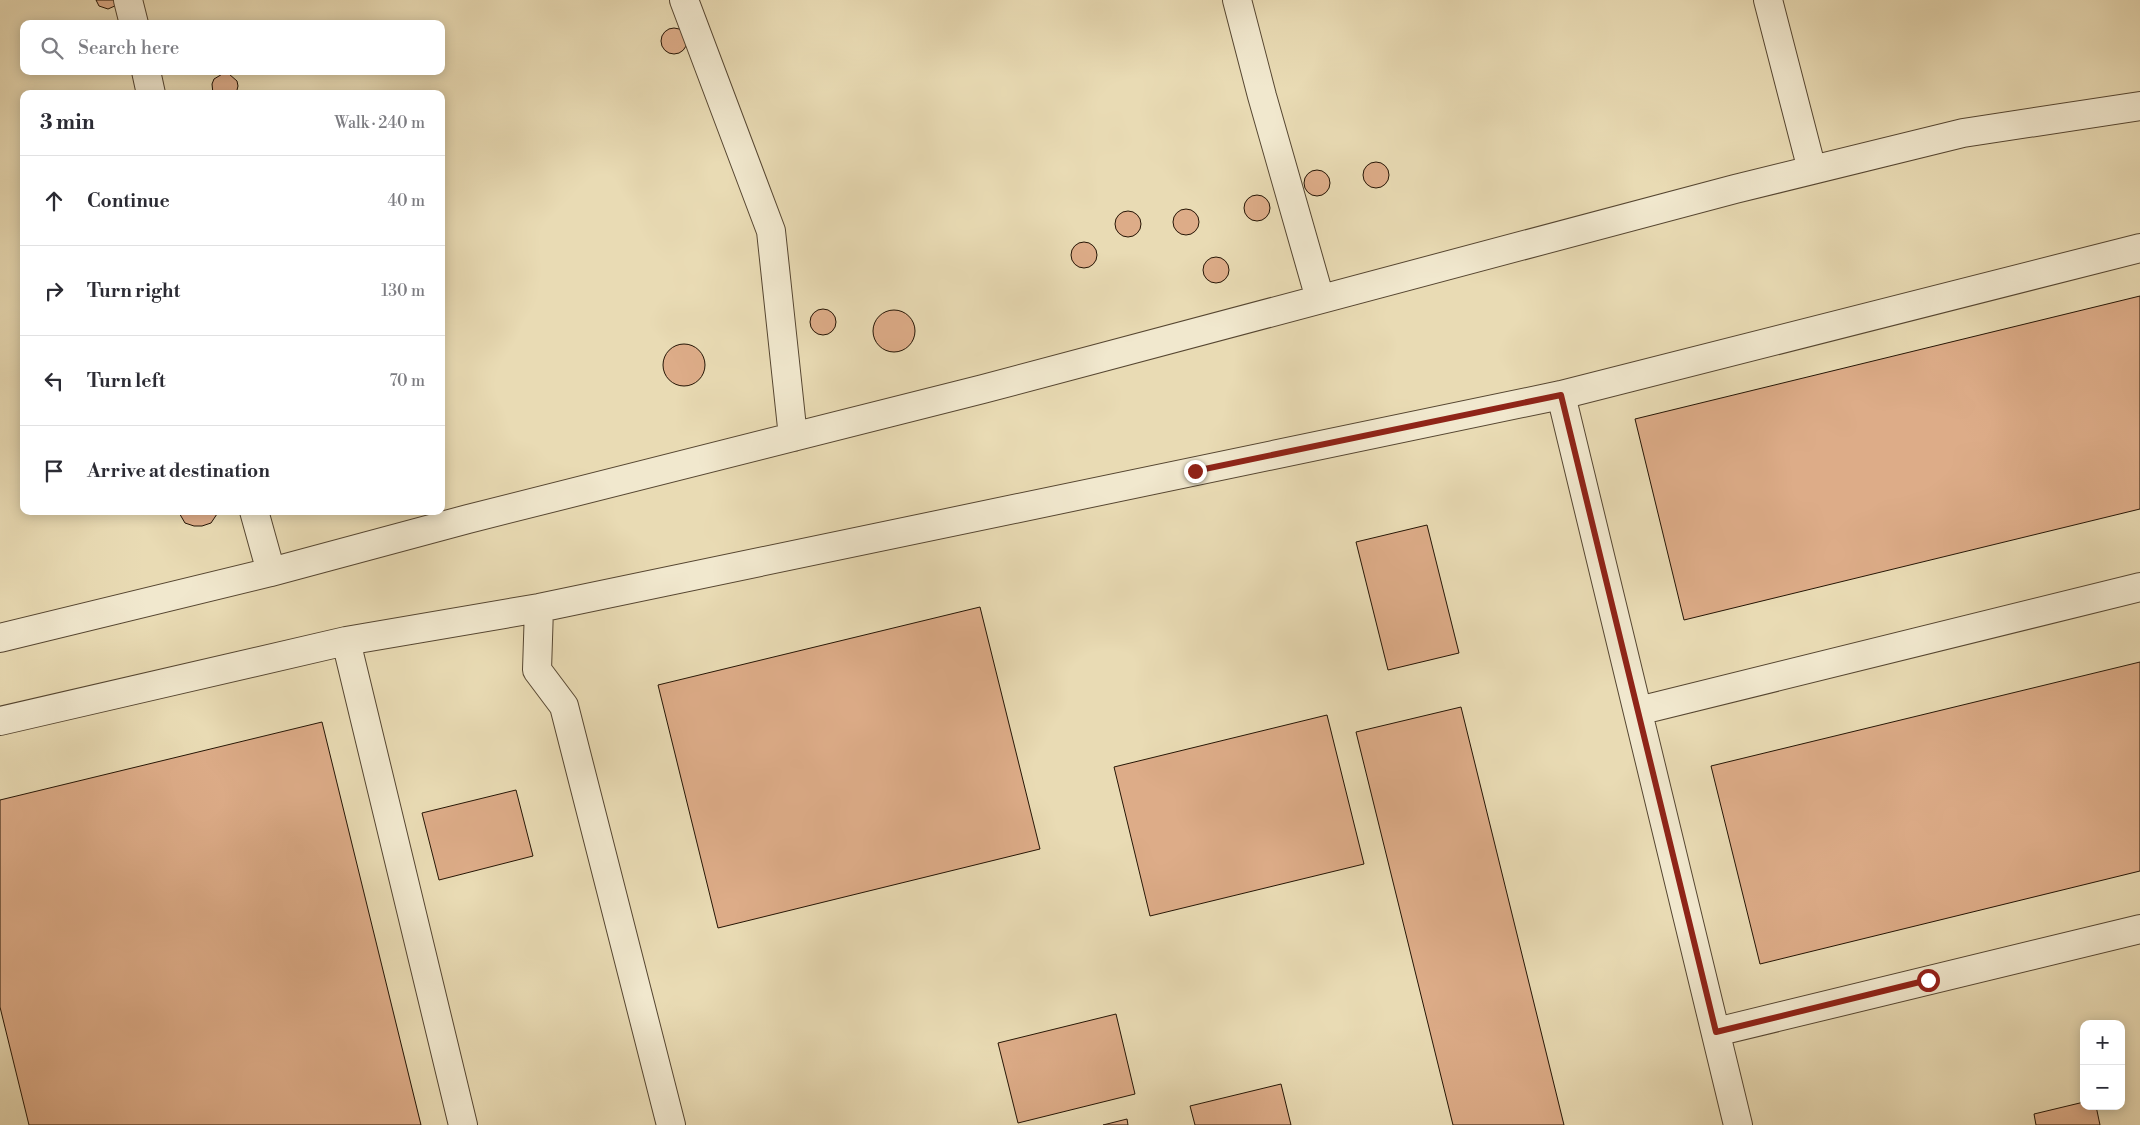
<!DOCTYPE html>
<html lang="en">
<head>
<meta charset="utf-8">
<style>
  :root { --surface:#fff; --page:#f2f2f3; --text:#2b2b33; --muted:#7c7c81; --line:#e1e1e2 }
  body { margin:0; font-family:"Libre Bodoni",serif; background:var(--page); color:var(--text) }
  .controls { position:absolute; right:15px; bottom:15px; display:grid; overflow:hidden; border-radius:10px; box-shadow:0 2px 12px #0003 }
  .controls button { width:45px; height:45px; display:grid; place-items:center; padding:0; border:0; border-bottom:1px solid var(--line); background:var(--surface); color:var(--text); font:25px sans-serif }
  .stop { position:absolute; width:15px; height:15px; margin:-11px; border:4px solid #8f2418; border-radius:50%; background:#fff }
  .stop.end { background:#8f2418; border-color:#fff; box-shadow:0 1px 5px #0008 }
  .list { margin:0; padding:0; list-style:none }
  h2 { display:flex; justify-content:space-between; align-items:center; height:65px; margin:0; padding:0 20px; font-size:21px }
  h2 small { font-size:16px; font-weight:400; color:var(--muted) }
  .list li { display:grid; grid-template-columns:32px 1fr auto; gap:15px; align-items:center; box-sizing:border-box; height:90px; padding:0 20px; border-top:1px solid var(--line) }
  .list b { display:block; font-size:19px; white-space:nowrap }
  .list em { font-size:16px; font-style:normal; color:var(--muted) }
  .icon { flex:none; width:28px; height:28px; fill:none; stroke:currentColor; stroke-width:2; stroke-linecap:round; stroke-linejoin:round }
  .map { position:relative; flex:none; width:2140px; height:1125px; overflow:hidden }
  .search { position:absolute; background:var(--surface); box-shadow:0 2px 12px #0003; left:20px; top:20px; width:425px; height:55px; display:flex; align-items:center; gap:12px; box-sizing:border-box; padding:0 18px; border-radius:10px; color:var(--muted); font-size:19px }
  .panel { position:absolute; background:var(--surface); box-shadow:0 2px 12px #0003; left:20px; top:90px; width:425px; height:425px; border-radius:10px }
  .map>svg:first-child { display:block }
  .building { fill:#ddac88; stroke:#251505 }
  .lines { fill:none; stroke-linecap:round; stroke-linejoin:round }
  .minor-casing { stroke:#564631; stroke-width:30 }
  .minor { stroke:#f1e8ce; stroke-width:28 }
  .route { stroke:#8f2418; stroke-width:6 }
</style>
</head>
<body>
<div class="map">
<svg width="2140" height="1125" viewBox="0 0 2140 1125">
  <rect width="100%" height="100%" fill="#e9dbb4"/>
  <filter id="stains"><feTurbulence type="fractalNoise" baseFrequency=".004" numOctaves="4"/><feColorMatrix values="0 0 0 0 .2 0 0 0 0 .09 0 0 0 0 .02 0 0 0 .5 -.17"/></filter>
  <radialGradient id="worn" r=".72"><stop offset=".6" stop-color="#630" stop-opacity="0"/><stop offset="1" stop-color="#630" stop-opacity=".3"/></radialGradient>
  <!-- building -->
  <path class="building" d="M96,0h24l-3,5 -9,4 -9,-3z
    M661 41a13 13 0 1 1 26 0a13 13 0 1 1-26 0Z
    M224,73l5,1 8,7 1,5 -2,8h-23l-1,-10 2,-5z
    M1363 175a13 13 0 1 1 26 0a13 13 0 1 1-26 0Z
    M1304 183a13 13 0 1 1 26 0a13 13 0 1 1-26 0Z
    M1244 208a13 13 0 1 1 26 0a13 13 0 1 1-26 0Z
    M1173 222a13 13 0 1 1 26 0a13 13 0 1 1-26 0Z
    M1115 224a13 13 0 1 1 26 0a13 13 0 1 1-26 0Z
    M1071 255a13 13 0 1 1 26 0a13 13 0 1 1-26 0Z
    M1203 270a13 13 0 1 1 26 0a13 13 0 1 1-26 0Z
    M2140,296v213l-456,111 -49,-201z
    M810 322a13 13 0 1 1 26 0a13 13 0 1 1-26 0Z
    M873 331a21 21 0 1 1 42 0a21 21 0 1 1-42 0Z
    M663 365a21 21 0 1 1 42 0a21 21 0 1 1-42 0Z
    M178,511h41l-8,12 -9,3h-8l-9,-3z
    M1427,525l32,128 -71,17 -32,-128z
    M980,607l60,242 -322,79 -60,-243z
    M2140,662v209l-380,93 -49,-198z
    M1461,707l103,418h-111l-97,-393z
    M1327,715l37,149 -214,52 -36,-149z
    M322,722l99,403h-392l-29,-118v-207z
    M516,790l17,66 -94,24 -17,-67z
    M1116,1014l19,80 -117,29 -20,-80z
    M1281,1084l10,41h-96l-5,-19z
    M2084,1102v4h12l4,19h-64l-2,-11z
    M1127,1119l1,6h-25z"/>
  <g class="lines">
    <defs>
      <path id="minor" d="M128,0l6,24
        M684,0l87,231 22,206
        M1237,0l25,96 58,203
        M1768,0l44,170
        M146,71l5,23
        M1561,395l177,730
        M254,511l17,61
        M539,608l-2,62 27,36 107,419
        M0,638l271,-66 197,-53 515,-130 752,-200 228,-56 177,-27
        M346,641l117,484
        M1638,711l502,-124
        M0,721l346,-80 193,-33 1022,-213 579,-147
        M1716,1032l424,-103"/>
    </defs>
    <!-- minor casing -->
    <use href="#minor" class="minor-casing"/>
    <!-- minor -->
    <use href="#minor" class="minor"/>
  </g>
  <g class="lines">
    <!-- route -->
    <path class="route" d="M1195,471l366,-76 155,637 212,-52"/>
  </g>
  <rect width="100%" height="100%" filter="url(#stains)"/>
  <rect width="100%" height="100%" fill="url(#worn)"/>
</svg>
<div class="controls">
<button>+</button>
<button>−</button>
</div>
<div class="stop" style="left:1928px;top:980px"></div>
<div class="stop end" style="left:1195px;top:471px"></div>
<div class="search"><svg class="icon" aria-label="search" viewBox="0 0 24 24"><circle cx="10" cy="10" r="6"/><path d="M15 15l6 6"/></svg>Search here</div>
<section class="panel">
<h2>3 min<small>Walk · 240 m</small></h2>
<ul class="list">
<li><svg class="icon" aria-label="ahead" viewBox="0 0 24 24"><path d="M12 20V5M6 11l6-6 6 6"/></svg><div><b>Continue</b></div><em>40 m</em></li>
<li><svg class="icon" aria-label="right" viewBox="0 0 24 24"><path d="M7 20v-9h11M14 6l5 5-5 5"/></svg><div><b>Turn right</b></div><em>130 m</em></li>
<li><svg class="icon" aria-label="left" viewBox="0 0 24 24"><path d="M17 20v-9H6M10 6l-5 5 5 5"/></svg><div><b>Turn left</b></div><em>70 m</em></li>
<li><svg class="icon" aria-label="arrive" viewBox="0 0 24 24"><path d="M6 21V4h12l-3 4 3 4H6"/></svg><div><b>Arrive at destination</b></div></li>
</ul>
</section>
</div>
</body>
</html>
